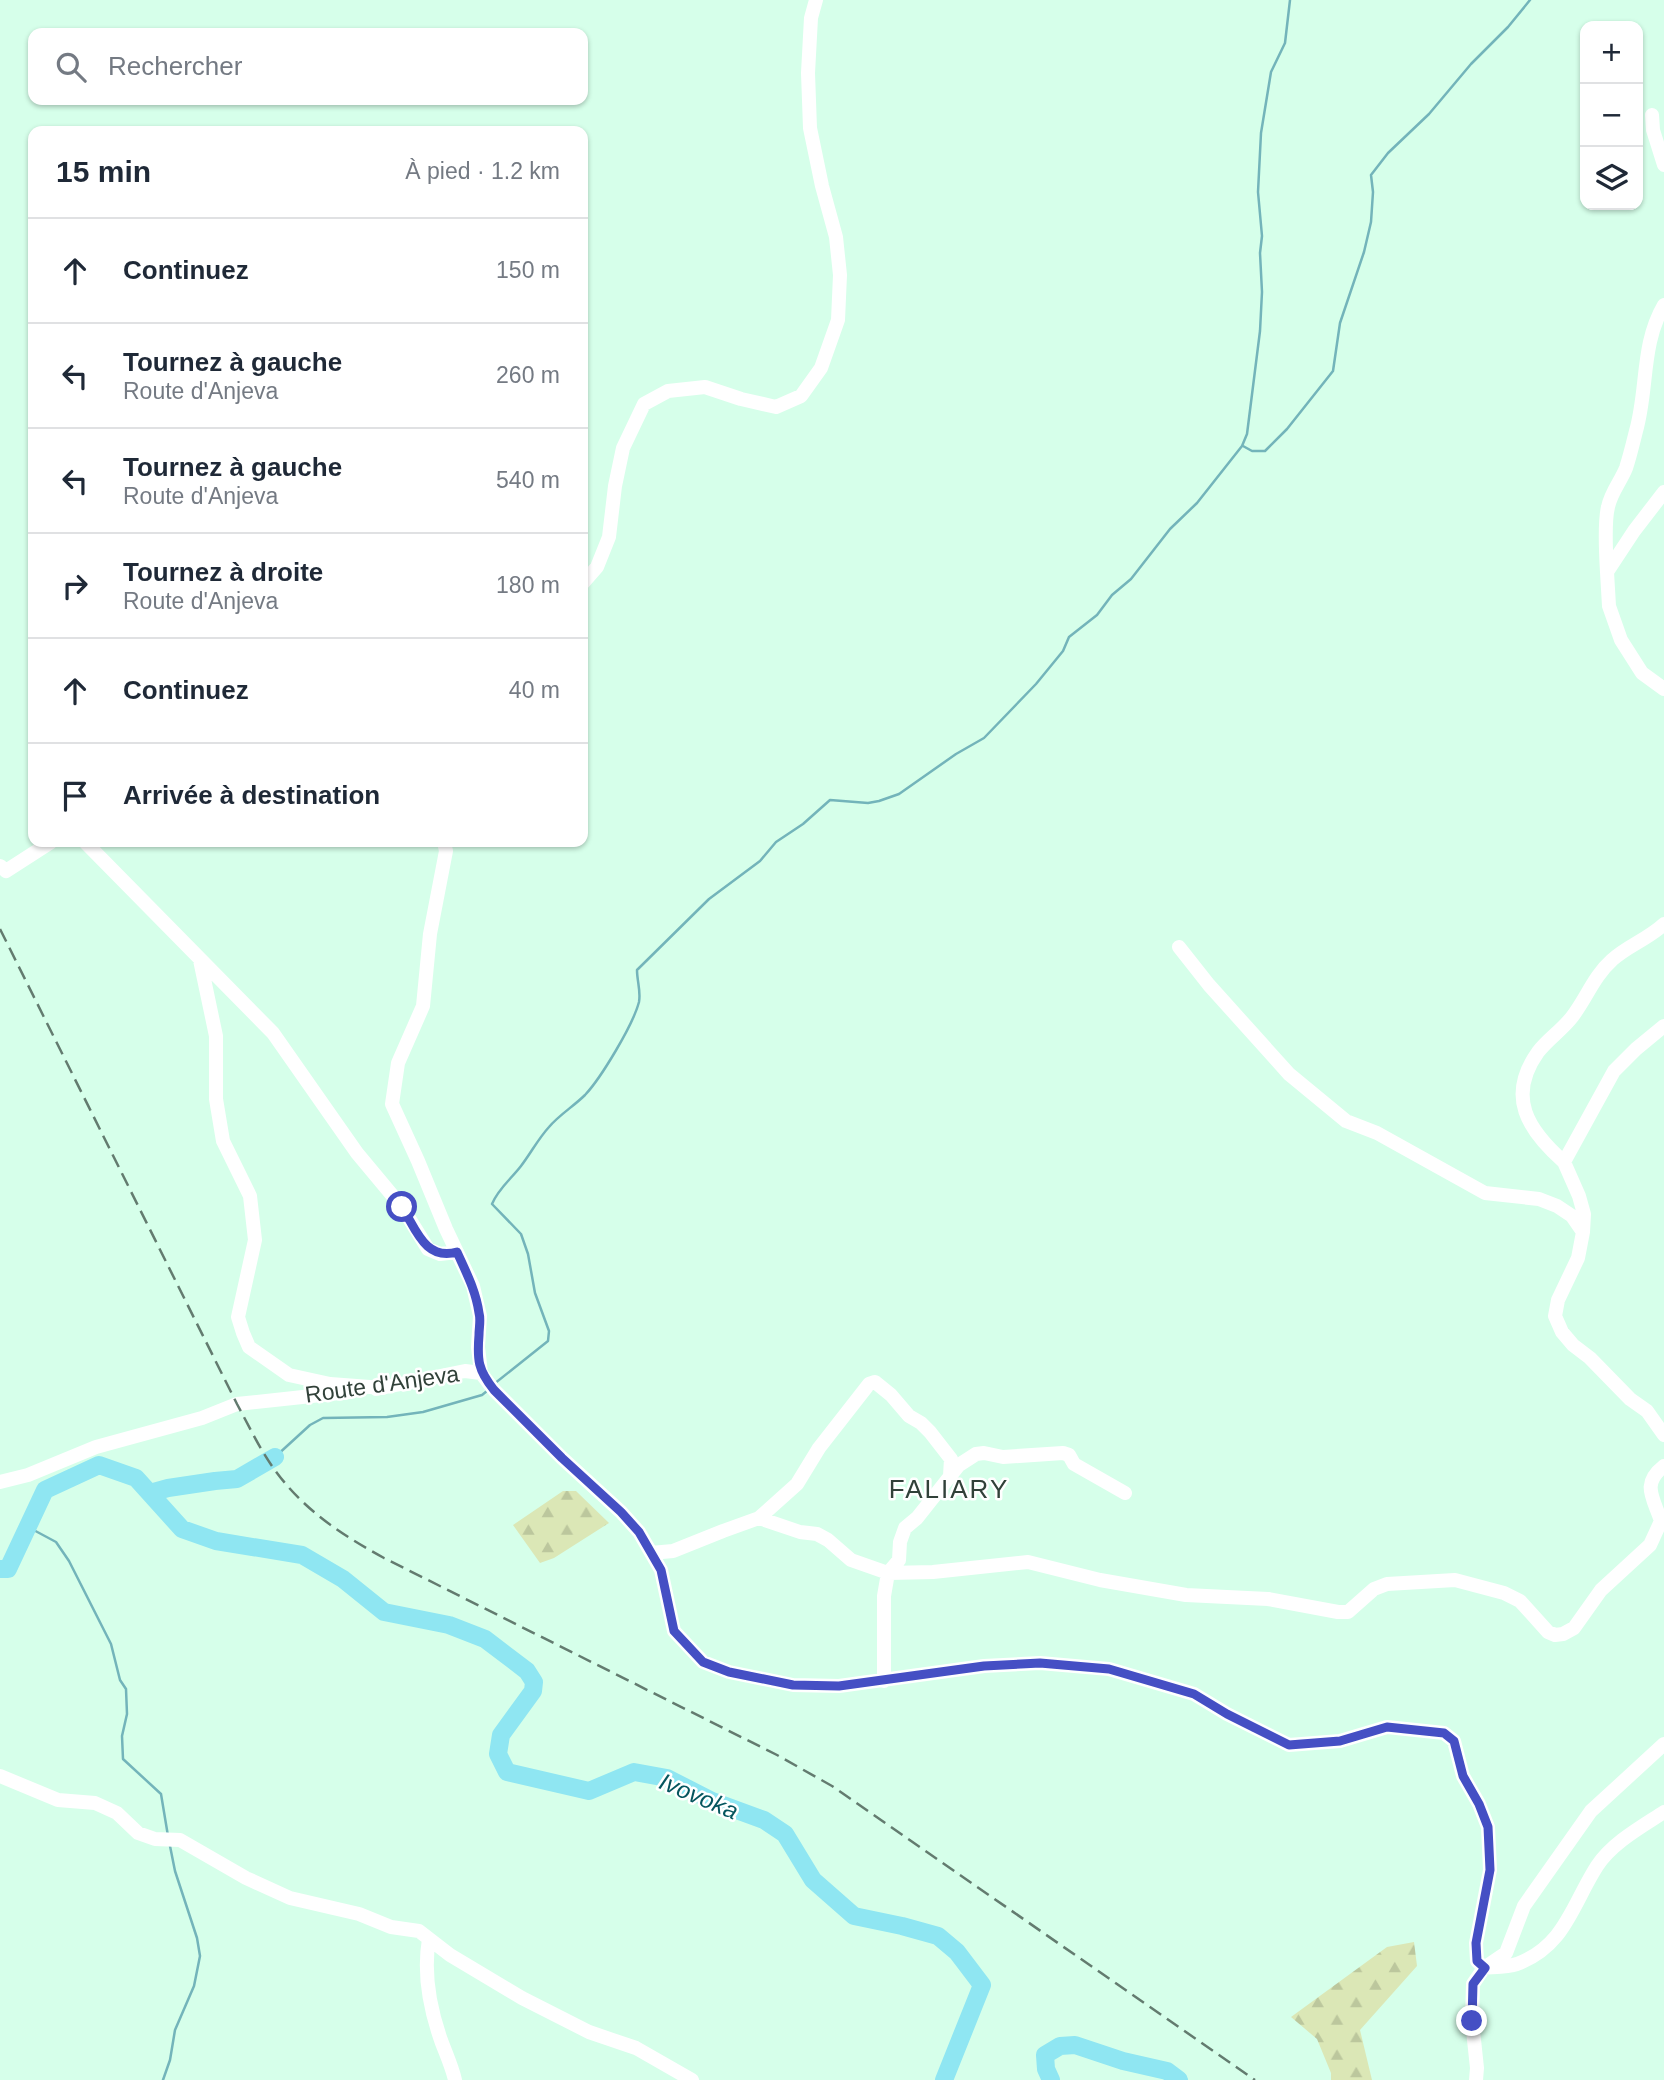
<!DOCTYPE html>
<html lang="fr">
<head>
<meta charset="utf-8">
<style>
  :root { --surface:#fff; --page:#f2f2f3; --text:#1f2937; --muted:#747a83; --line:#e0e1e3 }
  body { margin:0; font-family:Helvetica,sans-serif; background:var(--page); color:var(--text) }
  .controls { position:absolute; right:21px; top:21px; display:grid; overflow:hidden; border-radius:14px; box-shadow:0 2px 5px #0004 }
  .controls button { width:63px; height:63px; display:grid; place-items:center; padding:0; border:0; border-bottom:2px solid var(--line); background:var(--surface); color:var(--text); font:35px sans-serif }
  .stop { position:absolute; width:21px; height:21px; margin:-16px; border:5px solid #454fc4; border-radius:50%; background:#fff }
  .stop.end { background:#454fc4; border-color:#fff; box-shadow:0 2px 7px #0008 }
  .list { margin:0; padding:0; list-style:none }
  h2 { display:flex; justify-content:space-between; align-items:center; height:91px; margin:0; padding:0 28px; font-size:30px }
  h2 small { font-size:23px; font-weight:400; color:var(--muted) }
  .list li { display:grid; grid-template-columns:46px 1fr auto; gap:21px; align-items:center; box-sizing:border-box; height:105px; padding:0 28px; border-top:2px solid var(--line) }
  .list b { display:block; font-size:26px; white-space:nowrap }
  .list p { margin:0; font-size:23px; white-space:nowrap; color:var(--muted) }
  .list em { font-size:23px; font-style:normal; color:var(--muted) }
  .icon { flex:none; width:38px; height:38px; fill:none; stroke:currentColor; stroke-width:2; stroke-linecap:round; stroke-linejoin:round }
  .map { position:relative; flex:none; width:1664px; height:2080px; overflow:hidden }
  .search { position:absolute; background:var(--surface); box-shadow:0 2px 5px #0004; left:28px; top:28px; width:560px; height:77px; display:flex; align-items:center; gap:18px; box-sizing:border-box; padding:0 24px; border-radius:14px; color:var(--muted); font-size:26px }
  .panel { position:absolute; background:var(--surface); box-shadow:0 2px 5px #0004; left:28px; top:126px; width:560px; height:721px; border-radius:14px }
  .map>svg:first-child { display:block }
  .forest { fill:url(#forest-firs) }
  .lines { fill:none; stroke-linecap:round; stroke-linejoin:round }
  .stream { stroke:#73b4ba; stroke-width:2.5 }
  .river { stroke:#8fe6f2; stroke-width:18 }
  .minor { stroke:#fff; stroke-width:14 }
  .rail { stroke:#637b6f; stroke-width:2.5; stroke-dasharray:14 7; stroke-linecap:butt }
  .route { stroke:#454fc4; stroke-width:9 }
  .labels { text-anchor:middle; dominant-baseline:central; stroke-width:5; stroke-linejoin:round; paint-order:stroke }
  .street-label { font-size:23px; fill:#314139; stroke:#fff }
  .water-label { font-size:24px; font-style:italic; fill:#05555e; stroke:#fff }
  .quarter-label { font-size:26px; letter-spacing:2px; fill:#314139; stroke:#fff }
</style>
</head>
<body>
<div class="map">
<svg width="1664" height="2080" viewBox="0 0 1664 2080">
  <defs>
    <pattern id="forest-firs" width="22" height="20" patternUnits="userSpaceOnUse" patternTransform="scale(1.75)"><rect width="22" height="20" fill="#dbe7b6"/><path d="M5 1l3.5 6h-7zM16 11l3.5 6h-7z" fill="#bcc79d"/></pattern>
  </defs>
  <rect width="100%" height="100%" fill="#d6ffea"/>
  <!-- forest -->
  <path class="forest" d="M563,1491h13l33,32 -55,35 -14,5 -27,-38z
    M1414,1942l3,24 -57,64 12,50h-41v-7l-14,-34 -26,-22 96,-70z"/>
  <g class="lines">
    <!-- stream -->
    <path class="stream" d="M1243,446l9,5h13l22,-22 46,-58 7,-48 24,-71 7,-30 2,-30 -2,-17 17,-22 41,-39 42,-50 37,-37 22,-27
      M494,1384l54,-43 1,-10 -14,-38 -7,-39 -7,-20 -29,-30c6,-15 19,-25 29,-38 10,-13 17,-27 28,-39 10,-12 25,-21 36,-32 16,-17 48,-70 54,-93 2,-11 -2,-21 -2,-32l72,-71 51,-38 16,-19 27,-18 27,-24 38,3 11,-2 20,-7 57,-40 28,-16 52,-54 27,-33 6,-14 28,-22 15,-20 19,-16 39,-50 27,-26 45,-57 5,-12 13,-103 2,-39 -2,-39 2,-17 -4,-44 3,-59 10,-61 14,-29 5,-43
      M275,1457l35,-32 13,-7 64,-1 36,-5 59,-17 5,-4
      M28,1527l28,15 13,19 42,83 9,36 6,9 1,25 -5,22 1,23 38,35 7,42
      M163,2080l7,-20 5,-30 19,-44 6,-30 -3,-18 -22,-67 -5,-25"/>
    <!-- river -->
    <path class="river" d="M150,1493l18,-5 47,-7 22,-2 38,-22
      M0,1569h8l37,-79 54,-25 37,13 46,51 34,12 86,14 41,24 41,33 65,13 36,14 42,32 7,11 -1,9 -32,44 -3,19 9,18 82,19 45,-19 33,6 45,23 52,19 21,14 28,46 41,36 48,10 36,10 19,16 25,33 -38,95
      M1051,2080l-5,-11 -1,-14 15,-9 15,-1 48,16 44,10 12,9"/>
    <!-- minor -->
    <path class="minor" d="M1652,115l1,15 11,35
      M1664,492l-30,39 -27,41 2,34 12,34 21,33 22,16
      M1607,572c-1,-18 -3,-49 1,-65 3,-15 13,-26 18,-39 4,-12 7,-25 10,-37 12,-42 5,-87 28,-126
      M583,583l14,-16 12,-30 6,-51 8,-38 21,-44 24,-13 37,-4 36,12 35,8 25,-11 20,-28 17,-48 2,-45 -4,-38 -14,-51 -12,-58 -2,-55 3,-55 5,-18
      M85,842l188,191 84,120 45,54 26,42 12,5 17,-2
      M444,842l2,9 -16,83 -7,72 -25,57 -6,41 26,57 28,68 27,57 7,30 -2,31 3,26 13,17 68,68 59,54 18,20 22,38 13,61 29,31 26,10 64,13 46,1 145,-20 56,-3 69,6 85,25 33,20 62,31 51,-4 47,-14 57,6 10,8 9,35 16,28 9,23 2,43 -14,73 1,18 7,7c11,-1 23,-1 33,-4 48,-18 55,-59 80,-98 15,-23 44,-39 67,-54
      M0,866l6,5 45,-29
      M1179,947l30,38 80,89 57,47 31,12 108,60 54,6 18,7 15,10 11,16
      M200,960l16,76v63l7,42 27,55 5,44 -17,77 5,16 6,14 40,28 41,9 53,4
      M1664,1026l-28,23 -22,22 -50,91 15,34 5,18 -1,18 -5,26 -20,42 -3,16 7,16 11,13 17,13 40,41 17,12 17,24
      M1564,1162c-36,-32 -58,-65 -26,-110 10,-13 24,-22 34,-35 14,-18 22,-41 40,-57 15,-14 36,-21 52,-36
      M376,1389l89,-18 16,2
      M0,1482l28,-7 68,-28 106,-29 35,-14 112,-12
      M759,1518l38,-34 22,-36 50,-64 6,-2 16,13 18,21 12,7 9,9 21,27 -1,17
      M651,1553l22,-2 50,-20 36,-13 41,14 17,2 11,6 23,20 37,13 45,-1 95,-10 72,18 86,15 82,4 70,13h10l26,-23 13,-5 68,-4 49,13 16,8 28,31 7,3 8,-1 11,-6 27,-38 49,-45 11,-24c-8,-24 -20,-37 3,-55
      M884,1681v-85l4,-23 11,-13 1,-18 5,-14 12,-10 42,-53 17,-11 8,-1 19,4 60,-4 6,2 5,9 51,29
      M0,1776l58,24 37,3 22,10 21,20 17,6 25,1 66,38 44,20 69,16 32,13 28,4 31,24 72,43 67,34 47,16 56,32
      M429,1939c-6,35 1,71 13,104 5,13 10,24 13,37
      M1476,2080l1,-12 -5,-47 1,-37 11,-16 22,-15 18,-47 67,-95 73,-67"/>
    <!-- rail -->
    <path class="rail" d="M0,929l237,475c11,20 21,42 35,62 29,42 68,68 112,92l393,197 55,31 423,294"/>
  </g>
  <g class="lines">
    <!-- route -->
    <path class="route" d="M402,1207c14,22 23,54 55,45 9,20 19,39 22,61 2,7 0,14 0,22 -2,25 -1,35 15,55l68,68 59,54 18,20 22,38 13,61 29,31 26,10 64,13 46,1 145,-20 56,-3 69,6 85,25 33,20 62,31 51,-4 47,-14 57,6 10,8 9,35 16,28 9,23 2,43 -14,73 1,18 8,7 -12,16 -1,37"/>
  </g>
  <g class="labels">
    <!-- street labels -->
    <g class="street-label">
      <text transform="translate(382 1384) rotate(-8)">Route d'Anjeva</text>
    </g>
    <!-- water labels -->
    <g class="water-label">
      <text transform="translate(699 1796) rotate(23)">Ivovoka</text>
    </g>
    <!-- quarter labels -->
    <g class="quarter-label">
      <text x="949" y="1489">FALIARY</text>
    </g>
  </g>
</svg>
<div class="controls">
<button>+</button>
<button>−</button>
<button><svg class="icon" aria-label="layers" viewBox="0 0 24 24"><path d="M12 4l9 5-9 5-9-5zM3 14l9 5 9-5"/></svg></button>
</div>
<div class="stop" style="left:402px;top:1207px"></div>
<div class="stop end" style="left:1472px;top:2021px"></div>
<div class="search"><svg class="icon" aria-label="search" viewBox="0 0 24 24"><circle cx="10" cy="10" r="6"/><path d="M15 15l6 6"/></svg>Rechercher</div>
<section class="panel">
<h2>15 min<small>À pied · 1.2 km</small></h2>
<ul class="list">
<li><svg class="icon" aria-label="ahead" viewBox="0 0 24 24"><path d="M12 20V5M6 11l6-6 6 6"/></svg><div><b>Continuez</b></div><em>150 m</em></li>
<li><svg class="icon" aria-label="left" viewBox="0 0 24 24"><path d="M17 20v-9H6M10 6l-5 5 5 5"/></svg><div><b>Tournez à gauche</b><p>Route d'Anjeva</p></div><em>260 m</em></li>
<li><svg class="icon" aria-label="left" viewBox="0 0 24 24"><path d="M17 20v-9H6M10 6l-5 5 5 5"/></svg><div><b>Tournez à gauche</b><p>Route d'Anjeva</p></div><em>540 m</em></li>
<li><svg class="icon" aria-label="right" viewBox="0 0 24 24"><path d="M7 20v-9h11M14 6l5 5-5 5"/></svg><div><b>Tournez à droite</b><p>Route d'Anjeva</p></div><em>180 m</em></li>
<li><svg class="icon" aria-label="ahead" viewBox="0 0 24 24"><path d="M12 20V5M6 11l6-6 6 6"/></svg><div><b>Continuez</b></div><em>40 m</em></li>
<li><svg class="icon" aria-label="arrive" viewBox="0 0 24 24"><path d="M6 21V4h12l-3 4 3 4H6"/></svg><div><b>Arrivée à destination</b></div></li>
</ul>
</section>
</div>
</body>
</html>
